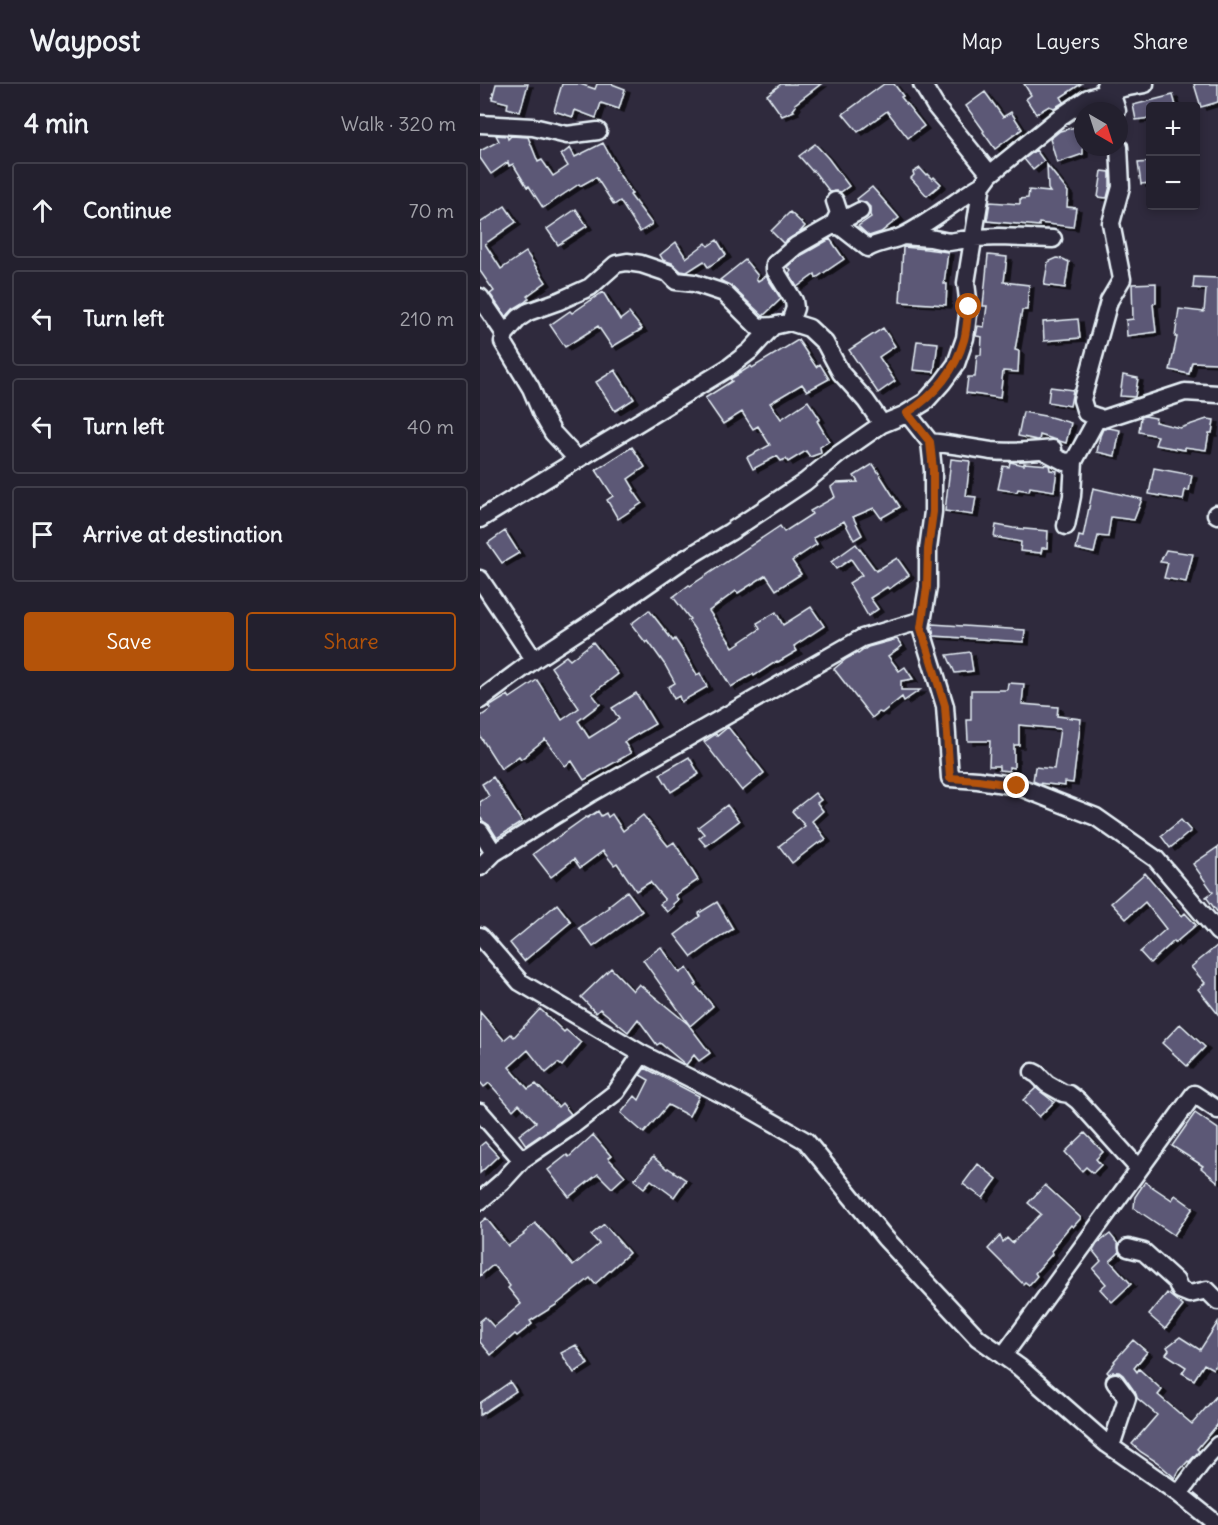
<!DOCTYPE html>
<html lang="en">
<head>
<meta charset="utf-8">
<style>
  :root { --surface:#23202e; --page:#2f2d3a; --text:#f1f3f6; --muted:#a3a3aa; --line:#403e4a; --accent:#b45309 }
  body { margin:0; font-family:Delius,sans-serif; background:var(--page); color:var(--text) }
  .controls { position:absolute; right:18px; top:18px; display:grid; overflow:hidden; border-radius:6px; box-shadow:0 3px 9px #0003 }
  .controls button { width:54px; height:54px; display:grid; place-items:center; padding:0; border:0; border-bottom:2px solid var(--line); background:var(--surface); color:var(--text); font:30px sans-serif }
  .compass { position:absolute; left:594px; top:18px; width:54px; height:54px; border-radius:50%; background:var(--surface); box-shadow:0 3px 9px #0003; rotate:141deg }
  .stop { position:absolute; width:18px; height:18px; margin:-14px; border:4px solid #b45309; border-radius:50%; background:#fff }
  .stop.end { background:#b45309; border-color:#fff; box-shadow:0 2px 6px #0008 }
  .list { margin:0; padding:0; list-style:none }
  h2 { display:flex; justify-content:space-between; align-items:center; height:78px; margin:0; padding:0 24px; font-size:26px }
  h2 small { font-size:20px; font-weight:400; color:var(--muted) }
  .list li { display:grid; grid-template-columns:39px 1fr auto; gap:18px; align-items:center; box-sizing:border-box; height:96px; margin:0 12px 12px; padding:0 12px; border:2px solid var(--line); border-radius:6px }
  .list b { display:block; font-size:22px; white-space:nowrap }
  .list em { font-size:20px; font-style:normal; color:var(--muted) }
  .actions { display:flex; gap:12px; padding:18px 24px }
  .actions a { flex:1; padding:14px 0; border:2px solid var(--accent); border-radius:6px; text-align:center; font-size:21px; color:var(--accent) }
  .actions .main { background:var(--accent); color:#fff }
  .icon { flex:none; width:33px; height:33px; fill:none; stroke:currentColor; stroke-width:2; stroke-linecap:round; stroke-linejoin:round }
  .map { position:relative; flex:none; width:738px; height:1441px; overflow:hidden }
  header { display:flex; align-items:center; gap:36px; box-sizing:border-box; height:84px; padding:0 30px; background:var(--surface); border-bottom:2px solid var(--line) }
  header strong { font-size:28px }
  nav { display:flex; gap:33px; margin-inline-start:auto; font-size:21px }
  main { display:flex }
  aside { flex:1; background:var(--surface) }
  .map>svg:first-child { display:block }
  .building { fill:#5b5976; stroke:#e8f1f8; stroke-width:1.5; filter:url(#shadow) }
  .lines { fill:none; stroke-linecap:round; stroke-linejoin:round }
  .minor-casing { stroke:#e8f1f8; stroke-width:21 }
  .minor { stroke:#2f2a3d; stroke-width:16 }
  .route { stroke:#b45309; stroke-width:8 }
</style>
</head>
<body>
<header>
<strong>Waypost</strong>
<nav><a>Map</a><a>Layers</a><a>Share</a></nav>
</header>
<main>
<aside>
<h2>4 min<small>Walk · 320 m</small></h2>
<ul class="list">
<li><svg class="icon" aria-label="ahead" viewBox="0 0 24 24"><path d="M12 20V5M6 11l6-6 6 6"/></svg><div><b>Continue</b></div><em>70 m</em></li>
<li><svg class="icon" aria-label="left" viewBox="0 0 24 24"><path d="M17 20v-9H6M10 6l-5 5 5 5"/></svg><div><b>Turn left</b></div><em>210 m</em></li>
<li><svg class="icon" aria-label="left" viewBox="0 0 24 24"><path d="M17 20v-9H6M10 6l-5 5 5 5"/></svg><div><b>Turn left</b></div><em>40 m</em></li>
<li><svg class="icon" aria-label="arrive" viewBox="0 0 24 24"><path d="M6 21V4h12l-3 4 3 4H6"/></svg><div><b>Arrive at destination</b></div></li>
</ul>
<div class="actions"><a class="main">Save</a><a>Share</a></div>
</aside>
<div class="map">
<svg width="738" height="1441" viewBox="0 0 738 1441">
  <defs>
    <filter id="shadow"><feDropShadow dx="5" dy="3" stdDeviation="0" flood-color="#0009"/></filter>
  </defs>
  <rect width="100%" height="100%" fill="#2f2a3d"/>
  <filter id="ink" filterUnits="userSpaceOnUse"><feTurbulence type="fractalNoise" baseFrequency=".0167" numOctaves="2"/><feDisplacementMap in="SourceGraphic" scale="12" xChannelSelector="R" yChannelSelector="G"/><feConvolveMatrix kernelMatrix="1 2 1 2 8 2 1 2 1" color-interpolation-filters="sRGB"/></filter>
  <g filter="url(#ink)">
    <!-- building -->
    <path class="building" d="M16,0h32l-8,28 -13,-4 1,-5 -16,-4z
      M82,0h18l15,5 2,-5h15l13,5 -6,20 -18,-6 -5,15 -21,-8 -2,7 -19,-6z
      M301,0h40l-26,20 1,2 -3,4 1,1 -12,5 -15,-21z
      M404,0h10l9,12 -2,1 23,29 -16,12 -21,-27 -29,21 -15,-18z
      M544,0h57l-20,13 3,5 -10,6 -5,-2 -13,8 -10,-15 5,-4z
      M714,0h24v18l-17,5z
      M505,8l18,25 8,-5 11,17 -27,20 -12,-17 1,-1 -18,-25z
      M693,11l3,11h-26v12l-14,2 -3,-15z
      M603,41v29l-26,9 -7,-24 10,-8z
      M16,51l11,1 1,3 3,-3 17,1 10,25 4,-2 11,16 15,-10 -7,-11 9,-7 5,9 28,-14 13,24 -1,1 17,26 -2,1 22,29 -12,8 -20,-31 -6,4 -18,-28 -16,9 -1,-2 -36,24 -14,-22 -2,1 -14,-23 -4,2 -1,-4 -17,12 -11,-16v-7l19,-10z
      M335,60l13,14 21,28 -8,6 -4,-1 -7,1 -17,-22 -1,1 -13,-15z
      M556,66l8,11 -11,9 -9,-11z
      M670,78v21l-9,1 -3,-21z
      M567,81l21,27 -1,15 9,1 -3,19 -34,-4v3l-52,-5 3,-19 30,2v-5l8,-1 1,-8 21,2 -2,-3z
      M440,84l6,7 1,-1 5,5 2,-2 7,7 -14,12 -16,-18 3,-3 -1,-3z
      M622,87l8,1v14l-3,12 -9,-1z
      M392,103l27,31 -18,14 -12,4 -11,-10 13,-9 -1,-2v-8l-5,-5 -7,-1 -1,-2z
      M25,122l11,16 -31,22 16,25 25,-17 20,30 -19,14 2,2 -4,4 -12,7 -7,8 -16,-23 4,-3 -14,-20v-48z
      M96,125l11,17 -29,19 -11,-16z
      M310,128l15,14 -5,6 -17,11 -12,-12z
      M350,155l14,20 -28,19 -1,-4 -18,13 -8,-14 2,-2 -3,-4 14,-12z
      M237,156l9,15 -18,12 -4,-6 -17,11 -6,-1 -9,-8 -9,-3 -3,-5 16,-13 10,16 20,-15 2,3z
      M423,163l23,2 22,3 -4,32h3l-1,21 -46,-3z
      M508,171l19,2 -3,25 25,3 -2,25h-5l-7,40 4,1 -1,21 -15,-1 -3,27 -34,-5 2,-16h7l2,-22h4l1,-18 -6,-1 2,-10 6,1 3,-21h-4z
      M577,174l6,1 6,3 -4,26 -21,-3 4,-23z
      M265,176l13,16 -2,2 2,3 8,-5 15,23 -18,17 -32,-30 -11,-6z
      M714,193l24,1v85l-26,-1 -3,12 -19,-4 7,-33h-2l4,-28 25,3 2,-23 -13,-1z
      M676,199v20l-3,1 3,28 -29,4 -1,-16 7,-1 -1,-35z
      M123,208l17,28 9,-7 13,16 -30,18 -14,-21 -33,21 -15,-22 20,-14 2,2z
      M598,235l2,19 -36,3 -1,-19z
      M403,244l12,18 -16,11 16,24 -17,12 -29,-43z
      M318,256l18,27 4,-3 9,15 -22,12 -5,-7 -32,19 11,16 27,-18 12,18 -3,2 12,20 -9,6 1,6 -11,4 -4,-6 -18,11 -2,-3 -5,2 -4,-5 -24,13 -6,-12 23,-12 -12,-19 -5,3 -11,-17 -19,12 -18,-26 27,-17 -2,-2 7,-4 14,-9 1,2z
      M437,257l21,2 -4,29 -21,-2z
      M135,286l19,29 -19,12 -19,-29z
      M643,291l15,3 -3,19 -15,-1z
      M570,303l23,3 -3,16 -22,-4z
      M543,328l27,5 21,6 -5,20 -26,-8 -1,5h-2l-19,-4z
      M665,332l11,2 -1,4 25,6 27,-9 7,1 -2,13h-3l-3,17 -21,-3v3l-30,-5 3,-9 -19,-4 2,-15z
      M629,344l11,2 -5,26 -18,-4 3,-16 3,-7z
      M152,363l13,20 -17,12 6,10 -1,1 9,13 -24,16 -11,-19 6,-4 -17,-26z
      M471,375l19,2 -4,35 10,1 -3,18 -28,-4z
      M530,378l14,3v-2l25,2 1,5 7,1 -3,20 -24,-4 -1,4 -11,-2 -1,3 -19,-3 5,-23 6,1z
      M393,380l27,43 -19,11 -7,-10 -21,9 9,18 -8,5 -10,-19 -31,17 4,6 -25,17 9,13 -25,16 -10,-15 -28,18 -2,-2 -27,20 24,36 27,-18 -3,-6 19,-11 7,13 28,-18 13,19 -30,20 3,5 -19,11 -1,-1 -23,15 -1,-2 -22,13 -25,-41 -18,-26 2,-1 -17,-22 16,-12 1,1 90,-60 4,6 28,-18 -2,-3 25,-14 -4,-10 5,-4 22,-1 -4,-6z
      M674,384l38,7 -3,16 -4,-1 -2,10 -34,-6z
      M613,404l49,11 -8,21 -23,-3 -3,20 -10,-1 -4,17 -18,-4 3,-13 4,1z
      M516,441l17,3 35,3 -1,17h-5l-1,5 -21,-2 1,-9 -27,-5z
      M25,447l14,22 -17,10 -14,-20z
      M376,460l20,27 21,-13 12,17 -20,14 -2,-2 -17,11 8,11 -10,7 -19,-33 13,-8 -11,-16 -15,10 -5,-7z
      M686,466l27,4 -7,28 -22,-4 4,-15 -8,-1z
      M169,526l24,31 2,-2 8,12 14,24 3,-2 7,14 -26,15 -2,-6 -5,3 -6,-12 7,-4 -10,-18 -17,-24 -2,2 -15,-19z
      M452,540l93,6 -1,12 -90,-6 -2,-9z
      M417,555l5,7 -14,10 11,15 6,-4 8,12 -12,2v9h19l-16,11 -2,-4 -20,16 -3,-1 -7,6 -38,-49 12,-10 11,-6 1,1 10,-7z
      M113,558l25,32 -26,20 8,10 -22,17 11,17 30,-19 -7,-11 24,-15 19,31 -31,18 7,11 -47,27 -12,-19 -7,5 -20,-27 -16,13v1l-8,6 -2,-3 -18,13 -21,-33v-19l11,-8 -2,-2 19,-12 2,3 27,-18 25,40 17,-12 -28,-41 15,-11 4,4z
      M490,568l3,19 -18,2 -8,-18z
      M528,599l16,1 -2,20 36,3 -1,9 24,3 -8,64 -8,-1v4l-27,-3 -5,-2 2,-14 19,2 6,-40 -41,-4v20h-5v23l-5,-1v4l-10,-1v-4h-10l1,-25h-22l-1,-21h4v-30h36z
      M248,643l36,46 -22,18 -38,-49 12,-8 1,2z
      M209,673l10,17 -28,18 -11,-18z
      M13,693l29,45 -25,16 -8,-13 -6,-4 -3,-4v-15l9,-6 -7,-12z
      M335,709l6,7 -4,3 6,8 -11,10 14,18 -7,5 -1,-1 -26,20 -13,-17 26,-20 -13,-15z
      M247,721l12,16 -33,25 -7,-8 5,-4 -6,-7z
      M118,727l3,5 5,-3 2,4 4,-3 11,17 20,-16 25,31 6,-4 24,38 -23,15 3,5 -5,4 1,2 -7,6 -7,-8 5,-4 -15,-18 -14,9 -19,-28 -3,2 -11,-14 -23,17 -6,-9 -23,18 -18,-23 19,-14v1l34,-24 1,1z
      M701,736l10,11 -21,17 -9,-12z
      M738,763v66l-12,-16 7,-5 -20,-28z
      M665,789l37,43 3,-3 11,12 -21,18 -1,-2 -24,22 -10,-11 26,-23 -21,-27 -19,17 -15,-16z
      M147,807l15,20 -49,36 -14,-19 30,-21 -1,-1z
      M237,818l16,27 -21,13 -20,15 -17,-22 25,-19 -1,-3z
      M77,820l14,18 -47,39 -14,-18z
      M738,861v69l-20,-25 7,-6 -14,-16z
      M181,863l19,26 7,-5 10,16 -2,1 18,21 -23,20 -47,-66z
      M131,884l22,23 6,-7 49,40 22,29 -11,8 -5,-6 -8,10 -26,-22 -3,2 -19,-26 -10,13 -28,-23 -4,4 -15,-16z
      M60,925l24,23 2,-2 15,13 -19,23 -4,-3 -12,10 -18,-23 -19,17 19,22 8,-5 22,23 4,-4 9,11 -45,31 -7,-10 17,-13 -17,-18 -6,6 -24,-27 -5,4 -4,-5v-70l24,28 7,-6 3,3z
      M700,940l25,23 -18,19 -25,-23z
      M165,984l54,28 -10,20 -21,-11 -24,28 -23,-20 14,-17 4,4 10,-20 -9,-5z
      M556,1004l18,14 -15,15 -16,-17z
      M715,1029l23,16v53l-17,-14 2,-2 -31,-20z
      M605,1049l18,19 -7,7 5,6 -8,8 -7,-6 -4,4 -17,-19z
      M113,1051l18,21 -3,2 17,18 -13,12 -14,-14 -29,23 -21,-27 19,-15 2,2z
      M5,1058l13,14 -18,17v-27z
      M173,1073l14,12 1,-1 18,12 -12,17 -23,-17 -7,8 -10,-8z
      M498,1080l19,15 -14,19 -20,-14z
      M665,1098l27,18 3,-5 18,13 -19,27 -40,-27 1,-11z
      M565,1101l36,33 -8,9 -2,-2 -16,19 1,1 -5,6 1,3 -17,19 2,3 -8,9 -4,-3 -2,2 -35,-35 12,-13 3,6 4,-4 5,5 29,-29 -13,-11z
      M6,1134l22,28 16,-11 -1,-1 12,-11 19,20 19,23 26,-22 -8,-9 13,-11 25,29 -34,31 -5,-6 -34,27 -26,16 2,3 -15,12 -2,-2 -24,21 -11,-13v-21l5,-4 9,10 27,-23 -13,-16 2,-2 -17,-21 -13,11v-53z
      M630,1150l8,10 1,9 -9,8 21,23 -19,18 -12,-13 6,-5 -13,-15 8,-8 -8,-10 4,-7z
      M687,1209l16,13 -18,23 -16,-14z
      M738,1238v38l-5,9 -9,-5 -10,16 -12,-7 4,-6 -20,-13 3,-4 -2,-3 13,-10 20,13z
      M653,1256l14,12 -13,16 3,4 2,-3 23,21 -4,5 34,29 26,-30v30l-21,25 2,2 -10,11 -1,-1 -9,10 -4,7 -18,-16 -16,-10 -9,-8 25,-29 -20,-17 -2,-6 -12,-17 -4,-3h-6l-4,2 -2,-2 8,-10 -1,-1z
      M96,1261l12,19 -14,9 -13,-20z
      M30,1298l6,9 -36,24v-12z"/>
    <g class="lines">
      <defs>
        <path id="minor" d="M442,0l14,23 54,67
          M625,1l6,7 6,19
          M0,40l53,3 34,8 31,-4
          M639,63l2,40 -10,36 11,56 -13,22 -17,62 -10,37 4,13 17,6 82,-27 33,2
          M355,117l4,12 -6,12 27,-14
          M423,152l27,2 19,4 25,-4 25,-1 54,2
          M0,213l25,37 14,-16 9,-6 31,-11 31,-14 26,-23 11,-2 14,2 27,9 8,8 18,2 30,10 34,34 15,-1
          M310,238l5,-14 -1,-7 -19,-31v-6l21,-18 37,-21 8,2 27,21c11,-6 24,-7 35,-12 28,-14 52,-35 79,-51
          M25,250l-2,8 28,46 10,24 12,21 24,26
          M427,329l23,29 3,28v42l-5,37v38l-7,41
          M450,358c21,2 41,6 61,9 21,2 41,0 62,-2
          M562,366l23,12 9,-1 -2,35 -6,30
          M594,377l24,-44
          M736,430l2,1
          M0,435l248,-151 22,-17 23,-25 17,-4 19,6 16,15 16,30 25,28 16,23
          M0,495l54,81
          M0,616l54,-40 72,-47 77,-53 47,-28 75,-50 34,-28 43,-30 22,-9 21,-13 17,-19 14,-19 9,-26 4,-31 -3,-24 16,-98 8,-11 70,-57 28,-19 35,-10 22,-4
          M0,747l14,22
          M0,783l14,-14 97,-60 271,-155 54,-16 5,6 24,78 5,72 28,2 39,6 79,31 60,42 62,73
          M0,852l40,46 122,72 101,51 63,36 79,97 93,100 41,29 88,77 72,50 39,31
          M553,988l4,2 10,10 16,9 6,1 9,7 61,68
          M0,1028l42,48
          M0,1117l22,-19 20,-22 50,-34 44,-34 26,-38
          M648,1164l16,4 32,29 4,9 10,4 17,-4 11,11
          M523,1272l191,-262 24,16
          M631,1362l16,-48 -12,-16
          M699,1410l21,-29 18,-20"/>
      </defs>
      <!-- minor casing -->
      <use href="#minor" class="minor-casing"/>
      <!-- minor -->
      <use href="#minor" class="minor"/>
    </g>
  </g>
  <g class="lines" filter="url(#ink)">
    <!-- route -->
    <path class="route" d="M489,223c-2,10 -2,22 -5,33 -9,32 -29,55 -57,73l23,29 3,28v42l-5,37 -1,38 -6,41 24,78 5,72 28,2 39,6"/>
  </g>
</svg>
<div class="controls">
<button>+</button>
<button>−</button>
</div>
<svg class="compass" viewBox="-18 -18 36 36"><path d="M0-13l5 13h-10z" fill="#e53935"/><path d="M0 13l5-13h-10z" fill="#a3a3aa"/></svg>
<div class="stop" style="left:489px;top:223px"></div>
<div class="stop end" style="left:537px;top:702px"></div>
</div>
</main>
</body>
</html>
